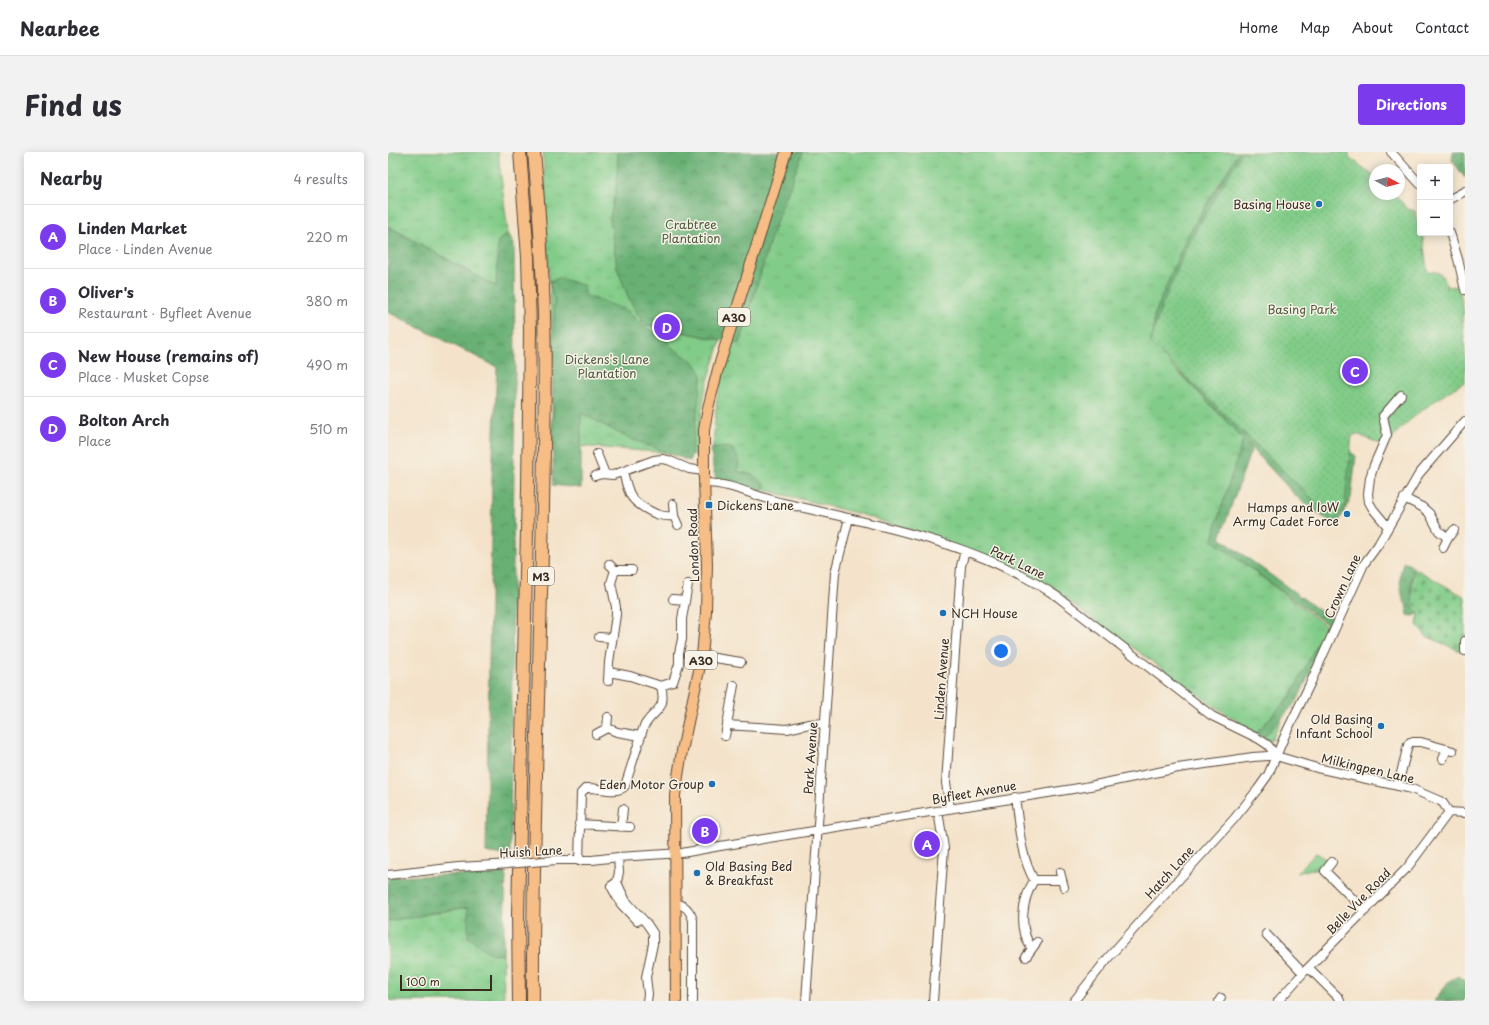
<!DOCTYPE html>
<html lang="en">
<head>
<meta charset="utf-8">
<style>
  :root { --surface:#fff; --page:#f2f2f3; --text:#2b2b33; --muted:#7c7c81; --line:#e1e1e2; --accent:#7c3aed }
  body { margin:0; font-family:"Playpen Sans",sans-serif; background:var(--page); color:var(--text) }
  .controls { position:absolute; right:12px; top:12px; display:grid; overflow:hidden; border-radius:4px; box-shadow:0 2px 10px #0003 }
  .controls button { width:36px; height:36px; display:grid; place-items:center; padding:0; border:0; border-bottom:1px solid var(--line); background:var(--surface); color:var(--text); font:20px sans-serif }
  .compass { position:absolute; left:981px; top:12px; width:36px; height:36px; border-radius:50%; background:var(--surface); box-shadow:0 2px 10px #0003; rotate:97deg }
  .scale { position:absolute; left:12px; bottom:10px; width:92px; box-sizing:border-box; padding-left:4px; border:2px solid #3b2a1e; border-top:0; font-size:11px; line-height:14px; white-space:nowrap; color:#3b2a1e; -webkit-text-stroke:3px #f7f3e8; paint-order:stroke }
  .you { position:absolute; left:613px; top:499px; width:14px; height:14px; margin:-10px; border:3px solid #fff; border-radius:50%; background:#1a73e8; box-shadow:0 0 0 6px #1a73e833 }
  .badge { display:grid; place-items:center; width:26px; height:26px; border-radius:50%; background:var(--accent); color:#fff; font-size:13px; font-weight:700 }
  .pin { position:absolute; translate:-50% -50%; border:2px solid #fff; box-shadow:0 1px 4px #0006 }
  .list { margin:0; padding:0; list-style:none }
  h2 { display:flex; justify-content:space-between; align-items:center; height:52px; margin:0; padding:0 16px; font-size:17px }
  h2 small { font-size:13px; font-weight:400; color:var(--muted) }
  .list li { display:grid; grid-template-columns:26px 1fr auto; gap:12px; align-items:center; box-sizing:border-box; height:64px; padding:0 16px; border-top:1px solid var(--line) }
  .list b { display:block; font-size:15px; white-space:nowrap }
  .list p { margin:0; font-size:13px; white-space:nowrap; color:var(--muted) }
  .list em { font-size:13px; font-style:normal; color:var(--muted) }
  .map { position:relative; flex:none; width:1077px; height:849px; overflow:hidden; border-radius:4px }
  header { display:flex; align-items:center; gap:24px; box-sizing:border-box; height:56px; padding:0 20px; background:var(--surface); border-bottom:1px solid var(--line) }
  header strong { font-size:19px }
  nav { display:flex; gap:22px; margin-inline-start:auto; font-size:14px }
  .intro { display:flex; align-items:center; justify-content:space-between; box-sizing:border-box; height:96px; padding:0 24px }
  h1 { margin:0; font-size:28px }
  .button { padding:10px 18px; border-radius:4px; background:var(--accent); color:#fff; font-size:14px; font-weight:700 }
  main { display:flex; gap:24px; padding:0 24px }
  aside { flex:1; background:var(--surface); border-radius:4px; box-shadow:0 2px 10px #0003 }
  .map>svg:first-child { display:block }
  .grass { fill:url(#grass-tufts); stroke:#5e7b54 }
  .forest { fill:url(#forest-crowns); stroke:#526d4a }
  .cemetery { fill:url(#cemetery-stones); stroke:#5e7b54 }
  .park { fill:url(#park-dots); stroke:#5e7b54 }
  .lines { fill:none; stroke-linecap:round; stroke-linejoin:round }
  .minor-casing { stroke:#574638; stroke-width:10 }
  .major-casing { stroke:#574638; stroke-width:12 }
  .highway-casing { stroke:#574638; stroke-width:14 }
  .minor { stroke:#fff; stroke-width:8 }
  .major { stroke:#f6be86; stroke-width:10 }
  .highway { stroke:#f6be86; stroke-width:12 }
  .minor-bridge-casing { stroke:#574638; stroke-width:10; stroke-linecap:butt }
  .minor-bridge { stroke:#fff; stroke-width:8 }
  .poi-dot { fill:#1f6fb2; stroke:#f7f3e8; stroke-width:1.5 }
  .labels { text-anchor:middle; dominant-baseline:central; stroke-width:3; stroke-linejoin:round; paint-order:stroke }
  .shield { fill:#f7f3e8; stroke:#73665b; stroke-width:1 }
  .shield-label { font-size:11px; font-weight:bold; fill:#3b2a1e }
  .poi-label { font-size:12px; fill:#3b2a1e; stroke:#f7f3e8; text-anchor:end }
  .park-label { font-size:12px; fill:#505b3e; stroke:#f7f3e8 }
  .street-label { font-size:12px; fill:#3b2a1e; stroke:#f7f3e8 }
</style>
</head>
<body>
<header>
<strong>Nearbee</strong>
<nav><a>Home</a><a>Map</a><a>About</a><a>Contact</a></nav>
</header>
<div class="intro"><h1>Find us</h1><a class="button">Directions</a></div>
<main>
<aside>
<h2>Nearby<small>4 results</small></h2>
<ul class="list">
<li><span class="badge">A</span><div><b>Linden Market</b><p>Place · Linden Avenue</p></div><em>220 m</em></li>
<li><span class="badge">B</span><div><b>Oliver's</b><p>Restaurant · Byfleet Avenue</p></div><em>380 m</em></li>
<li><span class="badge">C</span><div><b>New House (remains of)</b><p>Place · Musket Copse</p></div><em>490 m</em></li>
<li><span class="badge">D</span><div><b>Bolton Arch</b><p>Place</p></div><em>510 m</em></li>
</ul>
</aside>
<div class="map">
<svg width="1077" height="849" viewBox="0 0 1077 849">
  <defs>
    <pattern id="grass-tufts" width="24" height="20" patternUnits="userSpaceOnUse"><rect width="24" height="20" fill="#82cc89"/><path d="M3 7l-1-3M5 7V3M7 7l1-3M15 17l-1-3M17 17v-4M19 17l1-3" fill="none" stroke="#71af76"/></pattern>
    <pattern id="forest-crowns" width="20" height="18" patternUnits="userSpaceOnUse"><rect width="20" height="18" fill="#69b075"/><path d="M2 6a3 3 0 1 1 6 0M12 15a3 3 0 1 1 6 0" fill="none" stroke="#588f5f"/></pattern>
    <pattern id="cemetery-stones" width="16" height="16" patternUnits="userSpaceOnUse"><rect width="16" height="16" fill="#82cc89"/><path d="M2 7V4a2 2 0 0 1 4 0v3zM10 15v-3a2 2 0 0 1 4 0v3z" fill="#71af76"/></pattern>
    <pattern id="park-dots" width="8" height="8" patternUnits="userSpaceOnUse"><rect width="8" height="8" fill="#82cc89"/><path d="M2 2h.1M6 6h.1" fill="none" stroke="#71af76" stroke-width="1.8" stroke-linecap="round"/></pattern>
  </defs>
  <rect width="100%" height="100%" fill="#f7f3e8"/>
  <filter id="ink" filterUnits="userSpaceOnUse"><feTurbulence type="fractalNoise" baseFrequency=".025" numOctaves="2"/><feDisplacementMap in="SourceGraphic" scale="8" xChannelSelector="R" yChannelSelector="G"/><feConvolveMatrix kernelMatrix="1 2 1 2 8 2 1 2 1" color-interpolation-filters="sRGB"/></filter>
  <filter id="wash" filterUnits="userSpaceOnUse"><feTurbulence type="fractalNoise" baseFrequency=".012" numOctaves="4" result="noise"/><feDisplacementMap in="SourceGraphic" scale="16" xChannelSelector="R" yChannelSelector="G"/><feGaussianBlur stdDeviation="0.9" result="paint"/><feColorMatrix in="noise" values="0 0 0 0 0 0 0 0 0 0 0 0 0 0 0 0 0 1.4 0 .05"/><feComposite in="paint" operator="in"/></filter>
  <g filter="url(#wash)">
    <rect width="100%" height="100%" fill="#f4e3ca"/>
    <!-- grass -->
    <path class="grass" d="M0,0h110l10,81 -10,8 -1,46 -109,-61z
      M155,0h75l-1,32 -7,34 7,49 12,32 15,25 77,16 -16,50 -7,43 -1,22 -146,-11 2,-80z
      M406,0h445l-53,86 -15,65 1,63 74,75 3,7 -32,95 109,83 -55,115 -12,-5 -42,-28 -149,-107 -111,-55 -94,-31 -145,-37 -6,-21 5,-59 12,-53z
      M928,701l16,9 -7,9 -14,-2 -14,4z
      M80,755l22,46 13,2 1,46h-116v-80z"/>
    <!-- forest -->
    <path class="forest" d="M230,0h185l-30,79 -33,113 -96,-20 -15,-25 -12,-32 -7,-49 7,-34z
      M851,0h8l93,292 16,12 -5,42 -15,29 -40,-31 -50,-54 5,8 -31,88 114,83 -37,80 -32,35 -10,-2 36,-39 36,-71 -114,-83 4,-19 26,-83 -90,-95 1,-28 32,-78z
      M1065,0h12v26l-13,-18z
      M0,74l108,61 2,-46 10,-8 6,11 1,121 -5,491 -24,-4 6,-375 5,-110 -109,-55z
      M171,126l26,8 -1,9 44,16 16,16 22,11 4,8 25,17 7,12 -12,86 -62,-23 -47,-25v75l-28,-3 1,-185 -5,-19z
      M333,295l11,1 7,12 -1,12 14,2 13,11 -2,5 -4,3 -43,-15 -3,-10 -2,-19z
      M1016,409l10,7 -3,13 2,27 6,5 -6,3 -6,-1 -1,-12 -2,-1c-4,-14 -6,-28 0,-41z
      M118,721l-3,82 -13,-2 -22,-16v-30l-80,14v-44z
      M1069,824l8,4v21h-31l15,-20 6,-3z"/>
    <!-- cemetery -->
    <path class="cemetery" d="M1026,416l51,29v56l-39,-17 -9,-11 2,-12 -6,-5c-1,-14 -2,-26 1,-40z"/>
    <!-- park -->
    <path class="park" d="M853,0h105l3,1v4l26,20v17h19l14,15 7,2c0,8 5,14 5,22h2l1,5 4,33c13,1 17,3 20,16l12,-1 5,28 -2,1 3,38v29c-18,9 -73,47 -78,65l-30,-13 -5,2 -7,64 2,3 -13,16 -184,-176 11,-35 28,-66 50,-84z"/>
  </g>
  <g filter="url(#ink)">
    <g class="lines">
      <defs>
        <path id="minor" d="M1003,0l29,32
          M1062,47l15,-8
          M1062,81l8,26 7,31
          M209,302l8,20
          M235,320c6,21 5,27 25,38 9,5 15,7 26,6
          M207,324l7,-2 11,1 41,-15 8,-1 6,1 21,9 15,2
          M316,331c28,0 52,14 79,20 94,22 193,39 275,94l154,119 47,23 9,6 8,11
          M1016,346l18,9 7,6 10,18 9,7
          M285,352l1,12 4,9
          M1000,375l-15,-18 -4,-7 -1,-8 2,-16 4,-13 13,-30 -4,-19 18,-21
          M1055,396l5,-10 6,-8
          M221,412l6,6h17
          M285,447l12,1
          M211,485l13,1
          M1077,489v10
          M314,504l39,6
          M221,520l21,4 31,10 12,-4 6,-18v-11l3,-14v-20l6,-35
          M220,529l1,-19 7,-47v-8l-5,-24 4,-13
          M339,573l60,4 22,-5 16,-1
          M219,576l10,4 24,4
          M208,582l11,-6 1,-11
          M337,584l9,-51
          M1055,607l4,-10
          M1010,633l10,-40 2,-3h11l32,9
          M627,645c4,28 5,58 19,83 -12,20 -16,49 -2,69
          M562,656l-4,-25 15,-217 4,-15
          M1061,660l16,1
          M191,672l51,3
          M233,675l2,-18
          M230,705l1,15 -2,10 4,9 5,10 21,23 6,9v11l-7,33 2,17 -1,7
          M169,708h35l26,-3 64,-4 38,-7 365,-59 93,-19 75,-11 15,-1h8l41,12 95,21 28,12 3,2 6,9
          M191,709l2,-68 5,-5c12,-1 31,7 39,-2l19,-60c11,-18 23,-15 17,-40
          M944,710l-7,9 40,40
          M672,720l4,15
          M0,723l70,-8 37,-2
          M646,728h27
          M229,730l-6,4 10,18 16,17
          M289,752c9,1 13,7 16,16v81
          M878,782l37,39
          M638,805l11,-15
          M921,816l29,29 2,4
          M418,849l29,-428 14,-55
          M545,849l11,-153 -6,-37
          M686,849l34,-43 33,-37 93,-102 24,-30 10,-14 18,-42 24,-49 54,-120 14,-19 41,-71 46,-53
          M831,849l2,-3
          M890,849l25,-28 104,-105 42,-56"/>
        <path id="major" d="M288,849l-1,-206 7,-44 20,-95 4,-44 1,-48 -3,-85v-49l4,-22 10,-39 68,-217"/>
        <path id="highway" d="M131,849l-1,-87 10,-426 2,-157 -2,-74 -8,-105
          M145,849c-1,-165 7,-330 10,-495 1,-64 3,-128 1,-192 -2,-54 -5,-108 -10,-162"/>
      </defs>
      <!-- minor casing -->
      <use href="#minor" class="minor-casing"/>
      <!-- major casing -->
      <use href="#major" class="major-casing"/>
      <!-- highway casing -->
      <use href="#highway" class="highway-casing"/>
      <!-- minor -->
      <use href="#minor" class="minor"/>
      <!-- major -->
      <use href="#major" class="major"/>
      <!-- highway -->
      <use href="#highway" class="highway"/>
      <defs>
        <path id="minor-bridge" d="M107,713l62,-5"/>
      </defs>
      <!-- minor-bridge casing -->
      <use href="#minor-bridge" class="minor-bridge-casing"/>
      <!-- minor-bridge -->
      <use href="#minor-bridge" class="minor-bridge"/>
    </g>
  </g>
  <!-- markers -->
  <g class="poi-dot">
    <circle cx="931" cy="52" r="4"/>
    <rect x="317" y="349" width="8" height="8" rx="2"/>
    <circle cx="959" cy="362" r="4"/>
    <circle cx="555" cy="461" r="4"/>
    <circle cx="993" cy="574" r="4"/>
    <circle cx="324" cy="632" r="4"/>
    <circle cx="309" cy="721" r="4"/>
  </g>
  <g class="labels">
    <!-- shield labels -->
    <g class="shield">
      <rect x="330" y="156" width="32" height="18" rx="3"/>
      <rect x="140" y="415" width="26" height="18" rx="3"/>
      <rect x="297" y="499" width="32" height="18" rx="3"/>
    </g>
    <g class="shield-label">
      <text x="346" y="165">A30</text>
      <text x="153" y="424">M3</text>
      <text x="313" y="508">A30</text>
    </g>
    <!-- poi labels -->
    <g class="poi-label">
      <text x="923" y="52">Basing House</text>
      <text x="329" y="353" text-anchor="start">Dickens Lane</text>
      <text x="951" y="355">Hamps and IoW<tspan x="951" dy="14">Army Cadet Force</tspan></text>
      <text x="563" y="461" text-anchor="start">NCH House</text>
      <text x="985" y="567">Old Basing<tspan x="985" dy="14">Infant School</tspan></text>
      <text x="316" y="632">Eden Motor Group</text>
      <text x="317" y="714" text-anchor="start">Old Basing Bed<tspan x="317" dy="14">&amp; Breakfast</tspan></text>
    </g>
    <!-- park labels -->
    <g class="park-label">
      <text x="303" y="72">Crabtree<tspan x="303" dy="14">Plantation</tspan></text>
      <text x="914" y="157">Basing Park</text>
      <text x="219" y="207">Dickens's Lane<tspan x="219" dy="14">Plantation</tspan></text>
    </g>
    <!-- street labels -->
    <g class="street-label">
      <text transform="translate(305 393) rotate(-92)">London Road</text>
      <text transform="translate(630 410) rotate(26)">Park Lane</text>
      <text transform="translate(954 434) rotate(-65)">Crown Lane</text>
      <text transform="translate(553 527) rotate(-86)">Linden Avenue</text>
      <text transform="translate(422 606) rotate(-86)">Park Avenue</text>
      <text transform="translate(980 616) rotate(13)">Milkingpen Lane</text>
      <text transform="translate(586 640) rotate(-10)">Byfleet Avenue</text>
      <text transform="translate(143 699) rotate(-3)">Huish Lane</text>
      <text transform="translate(781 720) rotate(-48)">Hatch Lane</text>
      <text transform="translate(970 749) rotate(-46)">Belle Vue Road</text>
    </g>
  </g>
</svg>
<div class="controls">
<button>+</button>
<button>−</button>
</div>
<svg class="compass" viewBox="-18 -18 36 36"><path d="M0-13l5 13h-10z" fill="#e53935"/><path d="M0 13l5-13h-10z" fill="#7c7c81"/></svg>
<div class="scale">100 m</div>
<div class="you"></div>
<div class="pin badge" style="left:539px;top:692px">A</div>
<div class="pin badge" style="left:317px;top:679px">B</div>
<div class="pin badge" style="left:967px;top:219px">C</div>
<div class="pin badge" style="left:279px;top:175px">D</div>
</div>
</main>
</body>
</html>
